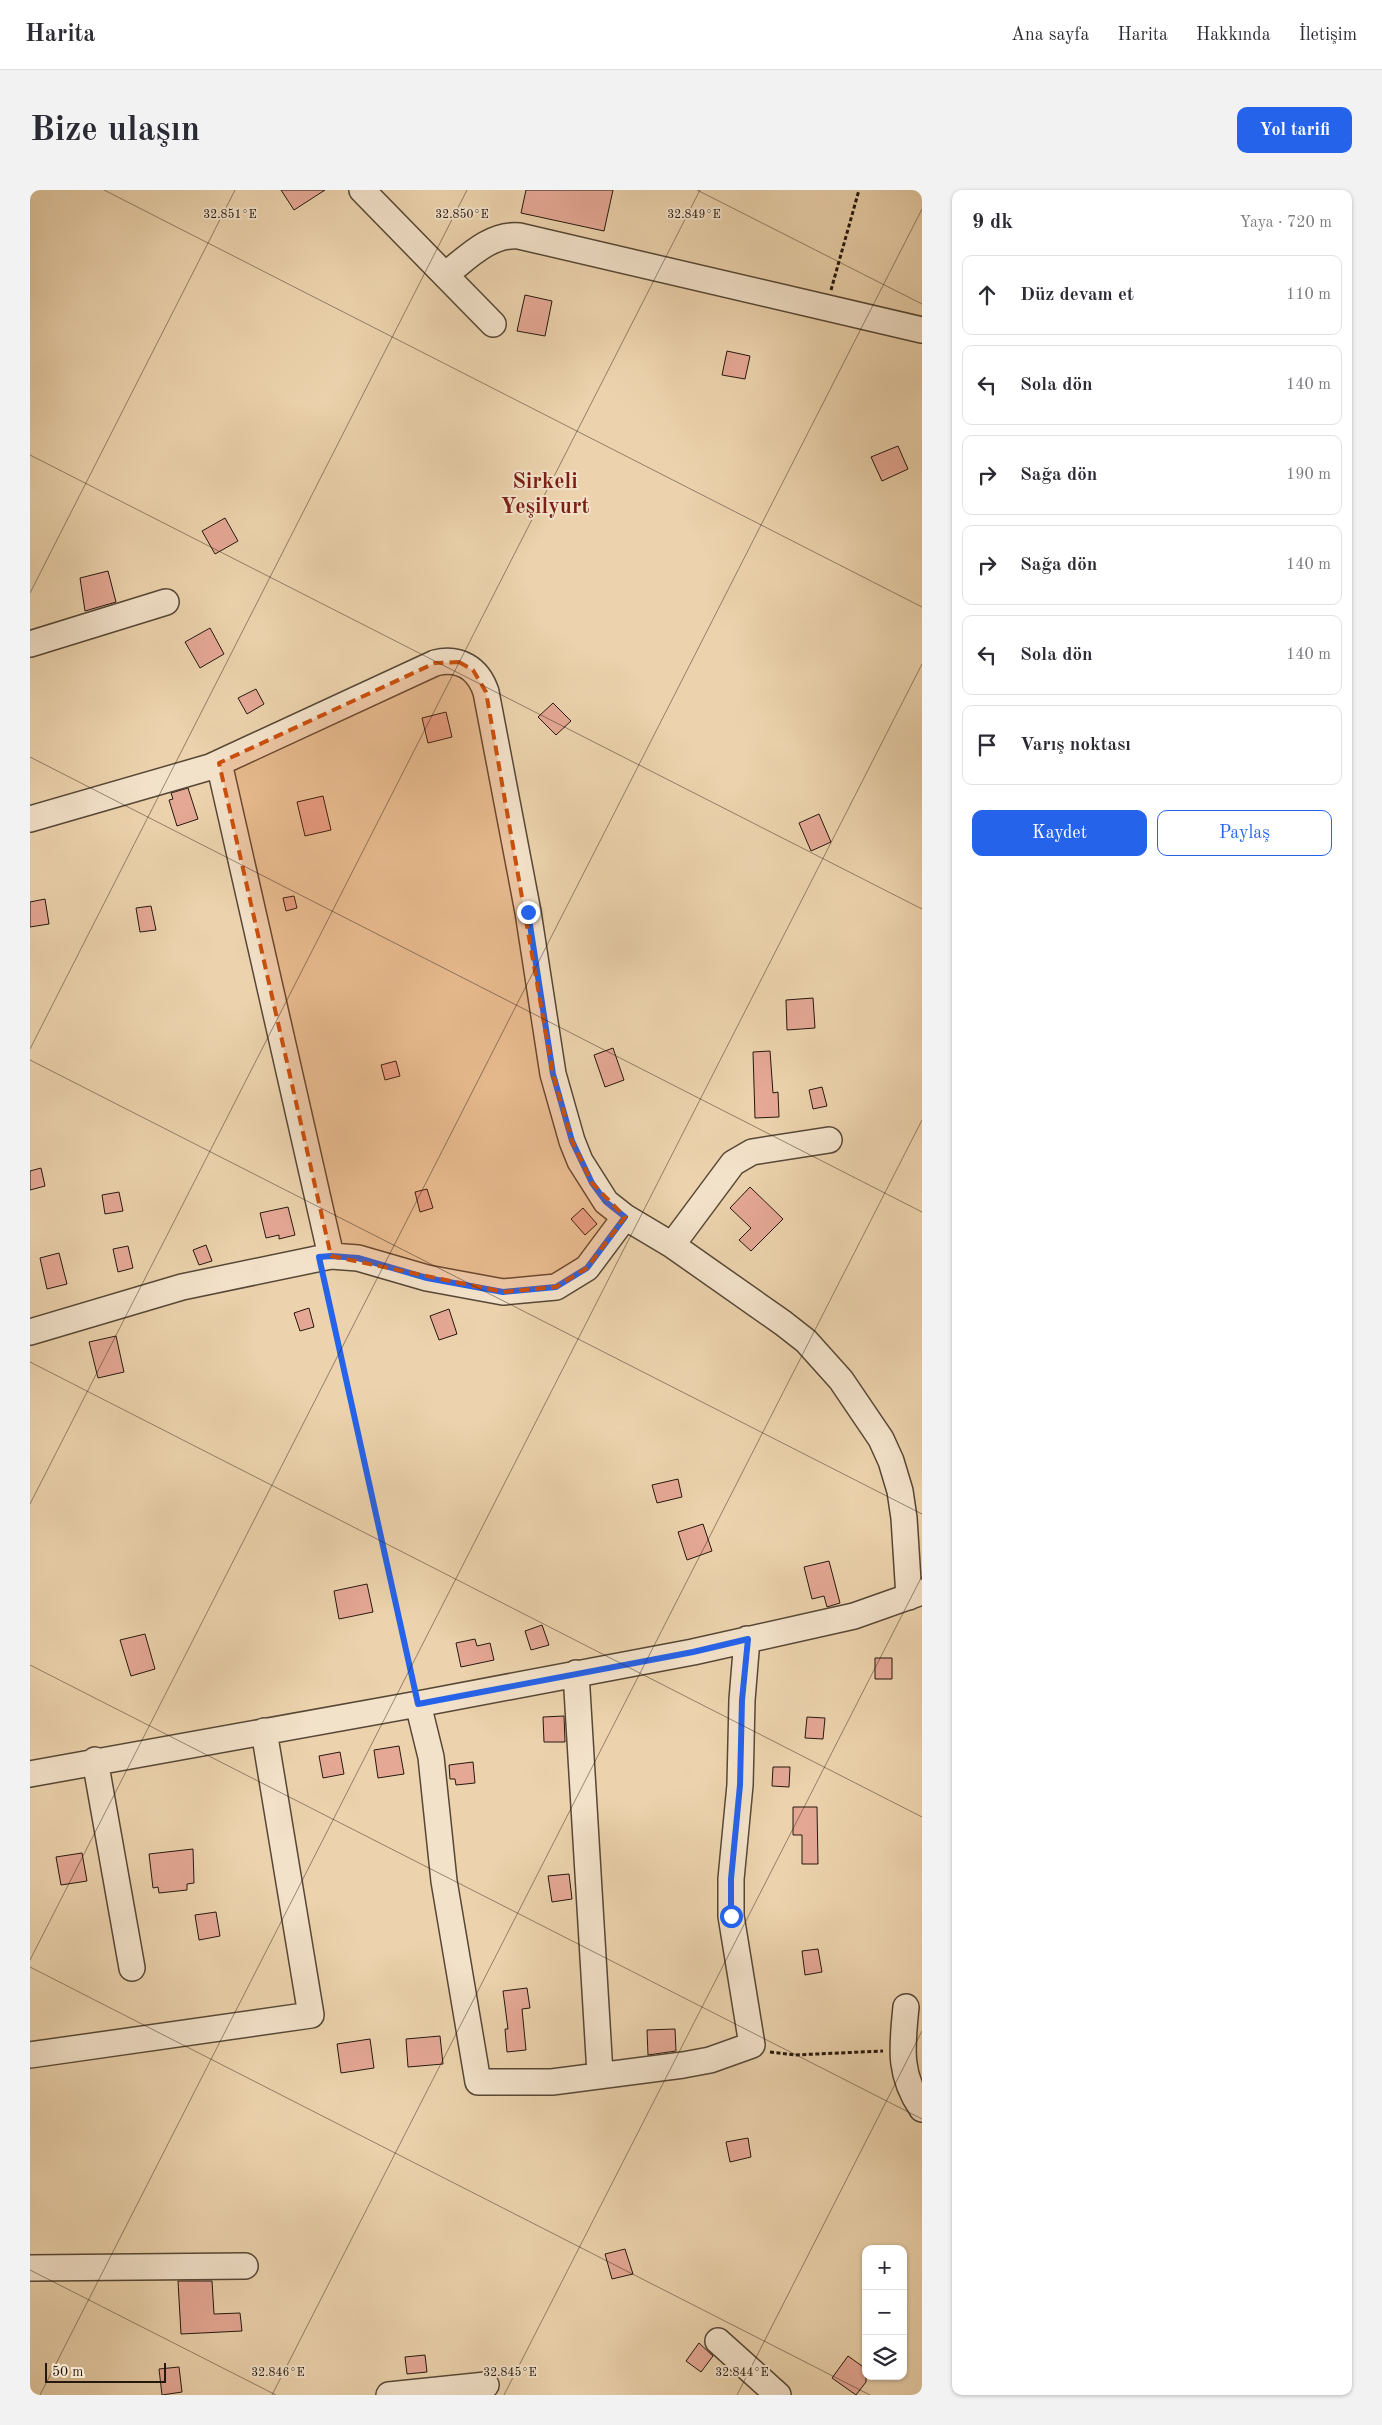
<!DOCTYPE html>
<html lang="tr">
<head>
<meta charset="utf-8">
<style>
  :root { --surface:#fff; --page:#f2f2f3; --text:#2b2b33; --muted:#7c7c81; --line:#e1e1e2; --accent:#2563eb }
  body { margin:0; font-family:"Old Standard TT",serif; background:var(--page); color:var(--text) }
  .controls { position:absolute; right:15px; bottom:15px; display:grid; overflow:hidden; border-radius:10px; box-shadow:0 1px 4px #0004 }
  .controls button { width:45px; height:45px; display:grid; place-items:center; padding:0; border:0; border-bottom:1px solid var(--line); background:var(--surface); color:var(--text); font:25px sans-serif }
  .scale { position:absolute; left:15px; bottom:12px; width:121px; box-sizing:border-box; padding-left:5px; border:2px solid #25180f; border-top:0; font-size:14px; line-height:18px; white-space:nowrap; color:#25180f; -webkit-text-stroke:4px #f3e2ca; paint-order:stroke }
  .stop { position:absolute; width:15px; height:15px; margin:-11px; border:4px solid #2563eb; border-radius:50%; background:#fff }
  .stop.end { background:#2563eb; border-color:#fff; box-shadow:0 1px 5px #0008 }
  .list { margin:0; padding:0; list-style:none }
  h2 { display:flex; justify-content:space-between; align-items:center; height:65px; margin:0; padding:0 20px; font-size:21px }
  h2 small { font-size:16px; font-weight:400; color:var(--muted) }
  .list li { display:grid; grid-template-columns:32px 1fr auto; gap:15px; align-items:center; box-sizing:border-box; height:80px; margin:0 10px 10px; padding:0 10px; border:1px solid var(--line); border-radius:10px }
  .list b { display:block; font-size:19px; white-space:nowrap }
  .list em { font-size:16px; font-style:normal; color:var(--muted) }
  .actions { display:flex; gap:10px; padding:15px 20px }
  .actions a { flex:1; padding:11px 0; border:1px solid var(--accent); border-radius:10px; text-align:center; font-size:18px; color:var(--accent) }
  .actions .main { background:var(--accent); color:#fff }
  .icon { flex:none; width:28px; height:28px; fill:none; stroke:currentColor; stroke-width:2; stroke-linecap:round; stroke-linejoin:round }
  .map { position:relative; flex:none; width:892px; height:2205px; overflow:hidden; border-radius:10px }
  header { display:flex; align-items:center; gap:30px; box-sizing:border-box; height:70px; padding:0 25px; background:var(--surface); border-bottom:1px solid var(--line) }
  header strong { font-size:24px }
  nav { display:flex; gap:28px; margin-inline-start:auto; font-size:18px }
  .intro { display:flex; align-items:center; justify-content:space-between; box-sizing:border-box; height:120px; padding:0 30px }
  h1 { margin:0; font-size:35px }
  .button { padding:12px 22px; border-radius:10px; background:var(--accent); color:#fff; font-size:18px; font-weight:700 }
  main { display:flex; gap:30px; padding:0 30px }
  aside { flex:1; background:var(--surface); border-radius:10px; box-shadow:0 1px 4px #0004 }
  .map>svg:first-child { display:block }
  .building { fill:#e5a895; stroke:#25180f }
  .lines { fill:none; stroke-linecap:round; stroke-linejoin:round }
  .minor-casing { stroke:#574736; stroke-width:28 }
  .path { stroke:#25180f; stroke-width:3; stroke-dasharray:4 2.5; stroke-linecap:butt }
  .minor { stroke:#f3e2ca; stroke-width:25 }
  .route { stroke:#2563eb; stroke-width:6 }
  .marked { fill:#cb4f0c; fill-opacity:0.2; stroke:#cb4f0c; stroke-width:4; stroke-dasharray:10 6; stroke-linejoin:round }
  .ticks { fill:none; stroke:#25180f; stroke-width:1; stroke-opacity:0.45 }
  .labels { text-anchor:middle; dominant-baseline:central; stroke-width:4; stroke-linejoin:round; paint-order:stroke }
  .district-label { font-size:22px; font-weight:bold; fill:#7a1f14; stroke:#f3e2ca }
  .ticks-label { font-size:12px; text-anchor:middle; fill:#25180f; stroke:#f3e2ca; stroke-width:4; stroke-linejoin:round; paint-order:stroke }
</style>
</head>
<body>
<header>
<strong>Harita</strong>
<nav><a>Ana sayfa</a><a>Harita</a><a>Hakkında</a><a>İletişim</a></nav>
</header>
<div class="intro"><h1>Bize ulaşın</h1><a class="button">Yol tarifi</a></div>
<main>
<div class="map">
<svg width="892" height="2205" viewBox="0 0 892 2205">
  <rect width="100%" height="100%" fill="#ecd3ad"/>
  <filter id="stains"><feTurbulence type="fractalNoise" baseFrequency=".004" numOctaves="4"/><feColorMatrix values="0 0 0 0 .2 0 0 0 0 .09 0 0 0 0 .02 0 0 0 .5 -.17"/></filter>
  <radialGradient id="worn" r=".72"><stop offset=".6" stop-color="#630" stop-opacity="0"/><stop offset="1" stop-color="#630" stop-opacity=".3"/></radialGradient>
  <!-- building -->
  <path class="building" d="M251,0h44l-31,20z
    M496,0h87l-9,41 -83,-18z
    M495,105l27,6 -7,35 -28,-5z
    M697,161l23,5 -5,23 -23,-4z
    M868,256l10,23 -26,12 -11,-24z
    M195,328l13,23 -23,13 -13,-23z
    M78,381l8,31 -31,9 -5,-33z
    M180,438l14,26 -24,14 -15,-26z
    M226,499l8,15 -17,10 -9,-16z
    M523,513l18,18 -15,14 -18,-18z
    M416,522l6,25 -24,6 -6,-25z
    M158,598l10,31 -21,7 -8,-26 4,-1 -2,-6z
    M293,606l8,34 -26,6 -8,-34z
    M789,624l12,28 -20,9 -12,-28z
    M264,706l3,12 -11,3 -3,-13z
    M15,709l4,25 -19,3v-25z
    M121,716l5,24 -16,2 -4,-24z
    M783,808l2,30 -28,2 -1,-30z
    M583,858l11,32 -19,7 -11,-32z
    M740,861l3,42 5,-1 1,25 -24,1 -2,-66z
    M366,871l4,15 -15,4 -4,-15z
    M792,897l5,19 -14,3 -4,-19z
    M11,978l4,18 -15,4v-19z
    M720,997l33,32 -32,32 -12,-11 12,-12 -21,-20z
    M397,999l6,19 -13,4 -5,-20z
    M89,1002l4,19 -18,3 -3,-19z
    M258,1017l7,28 -16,4v-4l-13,3 -6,-25z
    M553,1018l14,16 -12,11 -14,-16z
    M176,1055l6,16 -13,4 -6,-15z
    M98,1056l5,22 -15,4 -5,-23z
    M29,1063l8,31 -20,5 -7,-31z
    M279,1118l5,19 -14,4 -6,-18z
    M419,1119l8,25 -18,6 -9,-24z
    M86,1146l8,36 -26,6 -9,-36z
    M648,1289l4,18 -25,6 -5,-18z
    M673,1334l9,27 -25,9 -9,-28z
    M799,1371l11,42 -13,4 -3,-11 -12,3 -8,-32z
    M337,1394l6,28 -34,7 -5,-28z
    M512,1435l7,20 -18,5 -6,-19z
    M115,1444l10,35 -24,7 -11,-36z
    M445,1449l2,7 13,-3 4,17 -33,7 -5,-24z
    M845,1468h17v21h-17z
    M534,1526l1,26h-21l-1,-25z
    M777,1527l18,1 -2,21 -18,-1z
    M369,1556l5,28 -26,4 -4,-28z
    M310,1562l4,22 -21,4 -4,-22z
    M443,1572l2,21 -19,2 -1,-6h-5l-1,-14z
    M743,1577h17l-1,20 -17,-1z
    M763,1617h24l1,57h-16v-29h-9z
    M163,1659l1,34 -7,1v6l-28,3 -1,-6 -5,1 -4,-34z
    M52,1663l5,28 -26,4 -5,-28z
    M539,1684l3,25 -20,3 -4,-26z
    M186,1722l4,24 -21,4 -4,-25z
    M788,1759l4,23 -17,3 -3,-24z
    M497,1798l3,20 -8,1 4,41 -19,2 -2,-23h3l-5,-38z
    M645,1839l1,22 -28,4 -1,-25z
    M410,1846l3,28 -35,3 -2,-28z
    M340,1849l4,29 -33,5 -4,-29z
    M718,1948l3,19 -21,5 -4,-20z
    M595,2059l8,25 -21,5 -7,-25z
    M148,2091h34l2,33 26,-1 2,18 -61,3z
    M669,2153l14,13 -12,16 -15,-11z
    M395,2165l2,17 -20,2 -2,-17z
    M818,2166l18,13v13l-10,13 -24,-17z
    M149,2177l3,25 -20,3 -3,-26z"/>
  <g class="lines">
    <defs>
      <path id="minor" d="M332,0l83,85c21,-16 45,-42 74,-39l403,94
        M415,85l48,49
        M0,454l136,-42
        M189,573l112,493
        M0,629l180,-52 225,-104c24,-6 43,5 51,29l42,220 25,162 19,67 8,20 26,41 19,15 47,28 111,78 23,18 35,39 40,59 10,22 9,30 4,27 5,79
        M642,1055l61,-82 19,-11 77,-12
        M0,1142l152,-45 149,-31 27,2 69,20 76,14 53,-5 31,-19 38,-51
        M546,1483l24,401
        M388,1514l13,53 13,124 34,201h74l131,-17 27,-5 42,-15 -21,-129v-37l9,-94 2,-85 5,-61
        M65,1570l37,208
        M0,1584l388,-70 275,-52 161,-36 68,-24
        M876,1817c-4,40 -8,67 16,102
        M0,1865l281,-40 -47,-284
        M0,2078l215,-2
        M688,2151l60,54
        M359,2205l97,-10"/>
    </defs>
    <!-- minor casing -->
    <use href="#minor" class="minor-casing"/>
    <!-- path -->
    <path class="path" d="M801,100l28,-100
      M294,1088l90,406
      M740,1862l25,3 88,-4"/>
    <!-- minor -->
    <use href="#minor" class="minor"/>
  </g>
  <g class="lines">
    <!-- route -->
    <path class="route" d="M498,722l25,162 19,67 20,42 14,19 19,15 -38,51 -31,19 -53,5 -76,-14 -69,-20 -27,-2 -12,1 99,447 275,-52 55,-13 -6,61 -2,85 -9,94v37"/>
  </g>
  <!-- marked area -->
  <path class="marked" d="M429,472l14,8 13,22 67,382 19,67 20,42 33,34 -38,51 -31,19 -53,5 -172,-36 -112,-493 216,-100z"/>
  <!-- ticks -->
  <path class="ticks" d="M74,0l818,417M667,0l225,114M0,265l892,454M0,403l205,-403M0,567l892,455M0,859l437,-859M0,870l892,454M0,1172l892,455M0,1314l670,-1314M0,1475l892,454M0,1770l892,-1751M0,1777l840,428M0,2080l246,125M10,2205l882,-1731M242,2205l650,-1275M474,2205l418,-819M707,2205l185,-364"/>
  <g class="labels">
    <!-- district labels -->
    <g class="district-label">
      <text x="515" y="292">Sirkeli<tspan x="515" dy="25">Yeşilyurt</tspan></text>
    </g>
  </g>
  <g class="ticks-label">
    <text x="200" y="28">32.851°E</text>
    <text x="432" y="28">32.850°E</text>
    <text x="664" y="28">32.849°E</text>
    <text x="248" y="2186">32.846°E</text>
    <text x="480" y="2186">32.845°E</text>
    <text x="712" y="2186">32.844°E</text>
  </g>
  <rect width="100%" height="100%" filter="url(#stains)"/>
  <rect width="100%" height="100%" fill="url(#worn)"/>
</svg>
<div class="controls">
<button>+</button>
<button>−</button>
<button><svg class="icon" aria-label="layers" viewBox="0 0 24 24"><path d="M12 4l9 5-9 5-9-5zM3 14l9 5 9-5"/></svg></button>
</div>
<div class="scale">50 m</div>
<div class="stop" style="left:701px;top:1726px"></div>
<div class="stop end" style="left:498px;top:722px"></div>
</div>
<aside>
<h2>9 dk<small>Yaya · 720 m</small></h2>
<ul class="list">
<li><svg class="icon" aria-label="ahead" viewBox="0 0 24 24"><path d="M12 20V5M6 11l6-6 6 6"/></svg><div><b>Düz devam et</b></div><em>110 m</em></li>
<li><svg class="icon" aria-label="left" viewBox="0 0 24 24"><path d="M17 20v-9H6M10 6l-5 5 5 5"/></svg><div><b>Sola dön</b></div><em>140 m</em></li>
<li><svg class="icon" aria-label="right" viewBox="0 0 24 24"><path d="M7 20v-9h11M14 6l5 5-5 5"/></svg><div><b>Sağa dön</b></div><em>190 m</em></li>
<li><svg class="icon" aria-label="right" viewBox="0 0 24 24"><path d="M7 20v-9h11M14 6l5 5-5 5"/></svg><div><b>Sağa dön</b></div><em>140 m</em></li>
<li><svg class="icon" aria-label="left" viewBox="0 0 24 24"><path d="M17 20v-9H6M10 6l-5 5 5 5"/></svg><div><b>Sola dön</b></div><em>140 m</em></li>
<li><svg class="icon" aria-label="arrive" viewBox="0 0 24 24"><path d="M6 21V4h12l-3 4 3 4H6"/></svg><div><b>Varış noktası</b></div></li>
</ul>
<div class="actions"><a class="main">Kaydet</a><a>Paylaş</a></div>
</aside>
</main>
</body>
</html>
